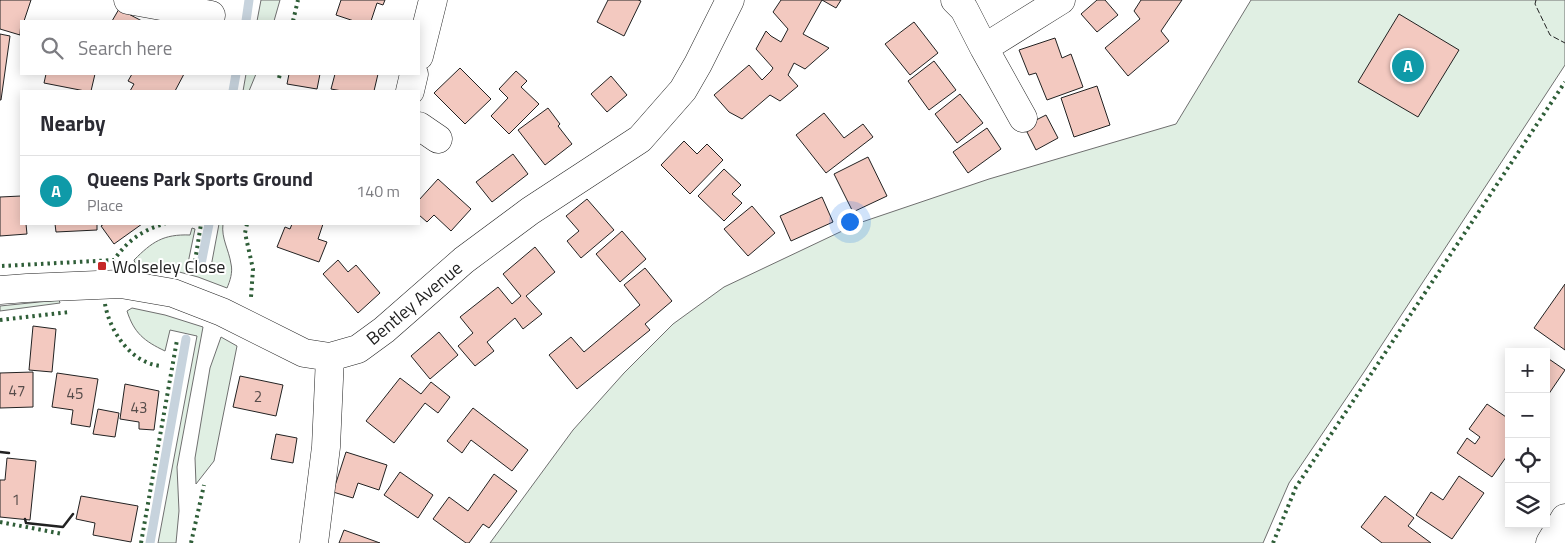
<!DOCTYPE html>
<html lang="en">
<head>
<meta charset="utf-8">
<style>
  :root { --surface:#fff; --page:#f7f7f7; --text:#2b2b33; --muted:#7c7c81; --line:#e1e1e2; --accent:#db2777 }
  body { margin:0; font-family:"Titillium Web",sans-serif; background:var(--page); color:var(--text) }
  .controls { position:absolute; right:15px; bottom:15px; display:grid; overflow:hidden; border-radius:0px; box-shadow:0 2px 12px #0003 }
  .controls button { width:45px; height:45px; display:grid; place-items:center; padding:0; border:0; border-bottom:1px solid var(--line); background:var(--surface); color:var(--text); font:25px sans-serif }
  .you { position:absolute; left:849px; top:221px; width:18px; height:18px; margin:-12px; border:4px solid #fff; border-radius:50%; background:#1a73e8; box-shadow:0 0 0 8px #1a73e833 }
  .badge { display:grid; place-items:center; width:32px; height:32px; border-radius:50%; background:var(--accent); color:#fff; font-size:16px; font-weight:700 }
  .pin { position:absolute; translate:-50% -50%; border:2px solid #fff; box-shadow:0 1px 5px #0006 }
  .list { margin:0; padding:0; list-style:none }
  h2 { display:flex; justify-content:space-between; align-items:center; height:65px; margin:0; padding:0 20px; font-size:21px }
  h2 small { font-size:16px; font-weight:400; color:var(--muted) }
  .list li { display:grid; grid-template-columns:32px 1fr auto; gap:15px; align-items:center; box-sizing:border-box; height:70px; padding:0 20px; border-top:1px solid var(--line) }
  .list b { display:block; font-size:19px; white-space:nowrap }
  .list p { margin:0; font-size:16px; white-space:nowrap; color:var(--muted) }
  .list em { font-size:16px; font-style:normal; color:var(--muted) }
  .icon { flex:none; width:28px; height:28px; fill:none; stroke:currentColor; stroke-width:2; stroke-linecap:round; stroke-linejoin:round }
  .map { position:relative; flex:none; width:1565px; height:543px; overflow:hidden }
  .search { position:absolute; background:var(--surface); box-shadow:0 2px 12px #0003; left:20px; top:20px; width:400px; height:55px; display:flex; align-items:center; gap:12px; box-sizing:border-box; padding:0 18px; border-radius:0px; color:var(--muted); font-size:19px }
  .panel { position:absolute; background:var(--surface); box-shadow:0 2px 12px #0003; left:20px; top:90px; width:400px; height:135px; border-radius:0px }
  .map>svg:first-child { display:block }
  .green { fill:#e0efe3; stroke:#6f6f6f }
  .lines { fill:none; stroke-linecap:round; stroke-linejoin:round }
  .stream { stroke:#c7d3dd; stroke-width:9 }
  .building { fill:#f3c9c0; stroke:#222 }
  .minor-casing { stroke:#222; stroke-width:29 }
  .major-casing { stroke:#222; stroke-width:29 }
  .minor { stroke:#fff; stroke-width:28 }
  .major { stroke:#fff; stroke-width:28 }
  .hedge { stroke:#2f5e38; stroke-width:4; stroke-dasharray:2.5 4; stroke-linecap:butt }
  .fence { stroke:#222; stroke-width:1; stroke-dasharray:6 2.5; stroke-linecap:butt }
  .wall { stroke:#222; stroke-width:2.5 }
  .poi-dot { fill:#c62828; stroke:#fff; stroke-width:2 }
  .labels { text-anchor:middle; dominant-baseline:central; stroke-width:4; stroke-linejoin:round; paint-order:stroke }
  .number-label { font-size:15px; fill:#564c4a }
  .poi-label { font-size:18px; fill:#222; stroke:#fff; text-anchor:start }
  .street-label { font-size:18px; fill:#222; stroke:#fff }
</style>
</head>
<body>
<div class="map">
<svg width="1565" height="543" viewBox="0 0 1565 543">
  <rect width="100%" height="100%" fill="#fff"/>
  <!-- green -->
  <path class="green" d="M261,0h19l-6,21h-17z
    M1251,0h314v65l-201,307 -75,111 -26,60h-773l83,-113 51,-57 49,-49 51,-37 135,-64 130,-44 187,-55z
    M246,74h10l-7,17h-6z
    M219,224h4c-2,14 6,26 8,40 2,8 -1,17 -4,24l-29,-11 -30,-8 -32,-3 -2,-6c18,-18 29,-26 56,-25l2,-7 3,1 -8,39 23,4z
    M59,300l1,3 -60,8v-5z
    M132,308l33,7 38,12 -26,140 2,44 -3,32h-18l39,-207 -27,-6 -5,21c-21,-10 -31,-18 -38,-40z
    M221,337l16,9 -23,115 -18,23 -1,-26 15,-90z"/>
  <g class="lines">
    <!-- stream -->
    <path class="stream" d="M246,21l3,-21
      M233,91l3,-17
      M201,264l8,-40
      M150,543l36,-204"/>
  </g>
  <!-- building -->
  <path class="building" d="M0,0h31l-7,21h-3l-1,14 -20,-6z
    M341,0h44l-2,5 -6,-2 -6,18h-17l-18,-6z
    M608,0h30l3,1 -17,35 -27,-14z
    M781,0h60l-5,8 -14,-8 -19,34 26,14 -24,21 -11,-6 -6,12 10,11 -18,15 -10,-6 -28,24 -13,-7 -15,-17 35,-30 13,15 9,-9 2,-3 -17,-19 10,-18 5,5 10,6 7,-13 -15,-17z
    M1097,0h8l13,15 -21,17 -16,-18z
    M1141,0h41l-21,31 8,10 -41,35 -23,-28 35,-29 -6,-8z
    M119,9l23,12h-30z
    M1399,14l60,36 -41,67 -60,-35z
    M914,22l24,31 -28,22 -25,-31z
    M0,34l10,2 -9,64h-1z
    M1055,38l7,20 9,-4 12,33 -36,13 -11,-27 -7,2 -10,-25z
    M934,61l22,29 -27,20 -21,-29z
    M460,68l31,31 -26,25 -31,-31z
    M516,71l11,10 -6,6 18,17 -30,30 -18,-18 17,-18 -9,-9z
    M46,74h49l-4,17h-6l-41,-8z
    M132,74h52l-9,17h-45l4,-7 -6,-3z
    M289,74h31l-3,15 -30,-5z
    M335,74h43l-4,17h-32l-11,-2z
    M611,76l16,19 -20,17 -16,-18z
    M1097,86l13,39 -36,12 -13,-39z
    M960,94l23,29 -26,20 -22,-29z
    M548,108l12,16 -2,2 14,18 -27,21 -27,-35z
    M824,113l20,25 19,-14 10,13 -47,36 -30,-38z
    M1046,115l12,23 -22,12 -12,-24z
    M987,128l14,21 -33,24 -15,-21z
    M684,141l13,13 10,-10 16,16 -33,34 -29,-29z
    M513,154l15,20 -36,28 -16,-20z
    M868,157l19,39 -34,16 -19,-38z
    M724,169l17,16 -9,9 10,9 -18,18 -26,-25z
    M438,179l33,30 -20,22 -17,-16 -7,7 -8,-7v-15z
    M21,196v28h5l1,10 -27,2v-39z
    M822,197l11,25 -42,19 -11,-25z
    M587,199l27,31 -33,28 -14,-17 12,-10 -13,-15z
    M752,206l23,27 -27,23 -24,-27z
    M55,224h42v6l-41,2z
    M104,224h38l-28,20 -13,-18z
    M292,224h31l-5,15 9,3 -8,20 -42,-15 8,-20 5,2z
    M622,231l24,28 -26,23 -24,-28z
    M535,247l20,25 -29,24 16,18 -19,15 -8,-11 -28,24 7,9 -19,15 -17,-20 15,-13 -13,-16 38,-30 14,17 9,-8 -18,-22z
    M338,260l10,12 8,-7 24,28 -22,20 -35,-39z
    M645,268l27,33 -27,23 5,6 -73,59 -28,-34 22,-18 13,15 56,-47 -16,-20z
    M1565,284v66l-31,-22z
    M33,326l23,3 -4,43 -23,-2z
    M439,332l19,23 -28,24 -19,-23z
    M1546,357l19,13 -19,28z
    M33,372v35l-33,1v-35z
    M57,373l41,6 -8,48 -19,-3 2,-14 -21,-3z
    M240,376l43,9 -7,31 -43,-9z
    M400,378l21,16 10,-12 19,15 -12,16 -13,-10 -31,40 -28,-22z
    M125,384l34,7 -5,39 -15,-1v-7l-19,-3z
    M1487,404l22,15v34l-17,24 -35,-24 10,-15 8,6 5,-7 -11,-8z
    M473,408l55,42 -16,21 -41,-31 -9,13 -15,-12z
    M98,409l21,4 -4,24 -22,-3z
    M276,434l21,4 -4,25 -22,-4z
    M346,452l41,13 -8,25 -21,-7 -5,15 -20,-6z
    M7,458l29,3 -6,59 -30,-3v-37h5z
    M400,472l33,23 -15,23 -34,-23z
    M494,474l23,17 -28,37 -6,-4 -14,19h-3l-33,-24 16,-22 19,14z
    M1459,476l25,17 -32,46 -36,-24 15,-23 12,8z
    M81,496l57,10 -7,36 -38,-7 2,-12 -19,-4z
    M1385,496l29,22 -6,8 23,17h-49l-21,-16z
    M344,530l36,13h-41z"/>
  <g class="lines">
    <defs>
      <path id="minor" d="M128,0l83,15 -1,6
        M955,0l9,9 20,39 77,-48
        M984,48l39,70
        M419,56l14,-56
        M410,91l4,-17
        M419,126l19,13
        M0,290l27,-2 94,-4 52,9 49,19 82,41 26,4 28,-8 26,-19 80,-70 66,-49 110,-72 43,-49 15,-26 32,-64
        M314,543l12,-96 4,-90"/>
      <path id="major" d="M1550,543l15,-25"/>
    </defs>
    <!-- minor casing -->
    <use href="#minor" class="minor-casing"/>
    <!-- major casing -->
    <use href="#major" class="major-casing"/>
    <!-- minor -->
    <use href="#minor" class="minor"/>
    <!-- major -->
    <use href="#major" class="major"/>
    <!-- hedge -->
    <path class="hedge" d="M293,21l5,-21
      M279,78l1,-4
      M247,224l-2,9 8,36 -2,28
      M195,261l6,-37
      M2,266l112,-6c12,-18 29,-31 51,-36
      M105,304c5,28 26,59 56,62
      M0,320l70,-8
      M0,522l63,12
      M141,543l36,-203
      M191,543l13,-58
      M1273,543l23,-56 269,-405"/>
    <!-- fence -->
    <path class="fence" d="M1536,0l-1,4 15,31 15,8"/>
    <!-- wall -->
    <path class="wall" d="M0,452l9,1
      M25,519l1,4 37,4 10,-13"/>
  </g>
  <!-- markers -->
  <rect class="poi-dot" x="97" y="261" width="10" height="10" rx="2.5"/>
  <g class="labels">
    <!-- number labels -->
    <g class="number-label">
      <text x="17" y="390">47</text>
      <text x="75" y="393">45</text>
      <text x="258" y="396">2</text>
      <text x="139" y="407">43</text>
      <text x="16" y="499">1</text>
    </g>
    <!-- poi labels -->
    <g class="poi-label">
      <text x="112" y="266">Wolseley Close</text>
    </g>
    <!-- street labels -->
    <g class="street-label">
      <text transform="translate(414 303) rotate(-40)">Bentley Avenue</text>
    </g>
  </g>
</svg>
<div class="controls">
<button>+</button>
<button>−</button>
<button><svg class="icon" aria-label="locate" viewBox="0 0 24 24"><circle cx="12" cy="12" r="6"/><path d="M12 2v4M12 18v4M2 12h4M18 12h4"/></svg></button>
<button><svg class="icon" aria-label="layers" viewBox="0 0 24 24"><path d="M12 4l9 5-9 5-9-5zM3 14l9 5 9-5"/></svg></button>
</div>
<div class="you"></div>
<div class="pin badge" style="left:1408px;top:66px;background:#0f9aa8">A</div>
<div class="search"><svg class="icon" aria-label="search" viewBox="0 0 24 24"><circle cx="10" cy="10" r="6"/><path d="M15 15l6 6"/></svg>Search here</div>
<section class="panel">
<h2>Nearby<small></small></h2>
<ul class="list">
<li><span class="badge" style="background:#0f9aa8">A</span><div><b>Queens Park Sports Ground</b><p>Place</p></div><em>140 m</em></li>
</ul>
</section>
</div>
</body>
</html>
